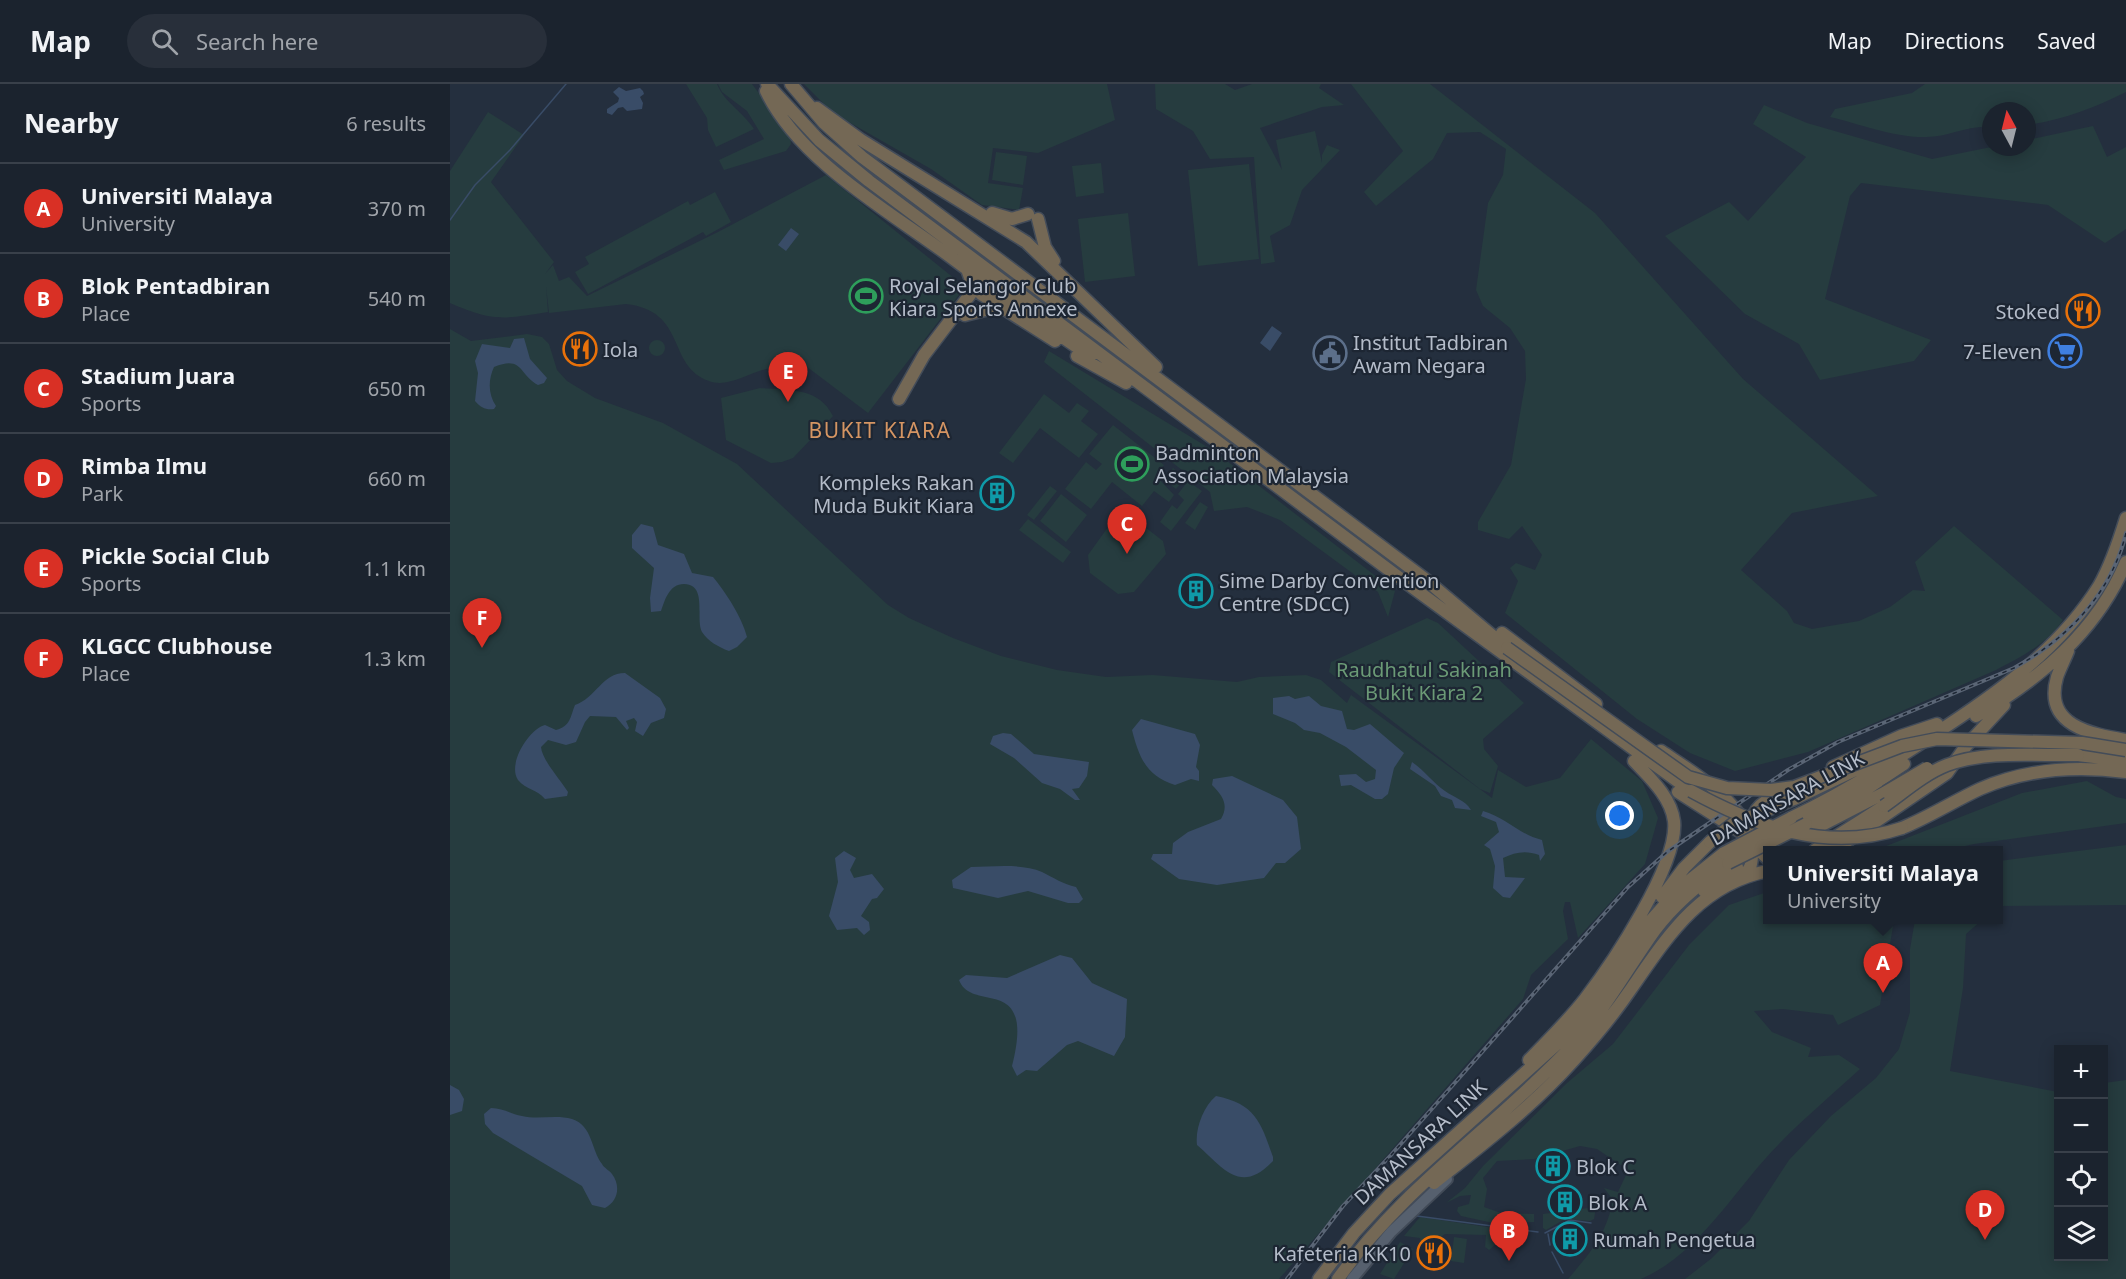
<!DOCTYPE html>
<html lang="en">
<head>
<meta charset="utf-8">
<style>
  :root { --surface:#1b232e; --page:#282f3a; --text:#f1f3f6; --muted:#a0a4aa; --line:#39404a; --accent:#d93025 }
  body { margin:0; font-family:"Noto Sans",sans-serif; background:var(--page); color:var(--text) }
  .controls { position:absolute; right:18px; bottom:18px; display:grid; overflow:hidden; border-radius:0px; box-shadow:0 3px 15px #0003 }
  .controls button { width:54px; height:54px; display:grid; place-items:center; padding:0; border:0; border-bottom:2px solid var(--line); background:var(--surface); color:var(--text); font:30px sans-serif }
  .compass { position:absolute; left:1532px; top:18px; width:54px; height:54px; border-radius:50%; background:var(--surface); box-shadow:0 3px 15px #0003; rotate:353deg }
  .you { position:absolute; left:1170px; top:732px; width:21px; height:21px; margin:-15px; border:4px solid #fff; border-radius:50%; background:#1a73e8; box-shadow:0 0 0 9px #1a73e833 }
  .badge { display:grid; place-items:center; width:39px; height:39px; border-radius:50%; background:var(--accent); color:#fff; font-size:20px; font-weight:700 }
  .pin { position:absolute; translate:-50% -50px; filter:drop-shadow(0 2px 3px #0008) }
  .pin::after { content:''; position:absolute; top:32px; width:21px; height:18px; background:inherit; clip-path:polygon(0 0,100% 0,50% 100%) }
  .popup { position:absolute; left:1313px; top:762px; width:240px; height:78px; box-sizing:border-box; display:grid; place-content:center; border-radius:0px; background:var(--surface); filter:drop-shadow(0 2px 4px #0005); font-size:20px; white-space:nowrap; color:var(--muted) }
  .popup b { font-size:22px; color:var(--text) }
  .popup::after { content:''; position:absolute; left:50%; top:100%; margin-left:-12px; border:12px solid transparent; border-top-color:var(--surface) }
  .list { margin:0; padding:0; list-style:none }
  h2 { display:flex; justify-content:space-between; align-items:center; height:78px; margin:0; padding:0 24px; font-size:26px }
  h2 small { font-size:20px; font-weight:400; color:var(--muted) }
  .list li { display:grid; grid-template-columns:39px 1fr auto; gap:18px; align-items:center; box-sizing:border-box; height:90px; padding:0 24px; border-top:2px solid var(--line) }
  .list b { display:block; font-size:22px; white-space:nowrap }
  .list p { margin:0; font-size:20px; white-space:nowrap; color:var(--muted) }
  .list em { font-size:20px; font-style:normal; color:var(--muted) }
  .icon { flex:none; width:33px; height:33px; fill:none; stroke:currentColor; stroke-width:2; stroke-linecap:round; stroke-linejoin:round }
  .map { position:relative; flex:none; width:1676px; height:1195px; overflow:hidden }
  header { display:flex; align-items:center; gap:36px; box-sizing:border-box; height:84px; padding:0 30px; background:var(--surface); border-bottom:2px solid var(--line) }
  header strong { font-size:28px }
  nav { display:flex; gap:33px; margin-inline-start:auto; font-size:21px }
  .search { width:420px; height:54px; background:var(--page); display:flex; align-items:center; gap:15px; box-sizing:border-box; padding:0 21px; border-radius:33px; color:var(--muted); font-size:22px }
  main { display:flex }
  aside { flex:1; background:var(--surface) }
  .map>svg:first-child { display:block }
  .green { fill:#263c3f }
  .water { fill:#394c67 }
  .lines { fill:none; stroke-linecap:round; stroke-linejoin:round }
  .stream { stroke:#394c67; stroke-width:1.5 }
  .primary-casing { stroke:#414a57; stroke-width:14 }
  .motorway-casing { stroke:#434c59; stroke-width:15 }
  .primary { stroke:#56606e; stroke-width:10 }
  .motorway { stroke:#746855; stroke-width:12 }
  .rail-casing { stroke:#5a6575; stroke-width:4 }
  .rail { stroke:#1d2633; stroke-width:1.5; stroke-dasharray:4.5; stroke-linecap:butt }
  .motorway-bridge-casing { stroke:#434c59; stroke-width:15; stroke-linecap:butt }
  .motorway-bridge { stroke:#746855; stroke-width:12 }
  .labels { text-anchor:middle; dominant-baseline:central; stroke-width:4.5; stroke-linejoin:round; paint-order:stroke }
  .poi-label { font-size:20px; fill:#b4bcc9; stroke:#1d2633; text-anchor:start }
  .park-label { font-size:20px; fill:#6b9a76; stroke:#1d2633 }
  .street-label { font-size:20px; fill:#b4bcc9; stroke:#1d2633 }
  .neighbourhood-label { font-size:21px; letter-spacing:1.5px; fill:#d59563; stroke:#1d2633 }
</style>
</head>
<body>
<header>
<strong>Map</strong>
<div class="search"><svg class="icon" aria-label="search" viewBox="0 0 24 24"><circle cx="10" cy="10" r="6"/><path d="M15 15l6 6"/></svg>Search here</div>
<nav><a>Map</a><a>Directions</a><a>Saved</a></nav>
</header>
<main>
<aside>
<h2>Nearby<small>6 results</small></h2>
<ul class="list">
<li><span class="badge">A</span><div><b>Universiti Malaya</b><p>University</p></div><em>370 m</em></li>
<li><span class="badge">B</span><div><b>Blok Pentadbiran</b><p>Place</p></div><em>540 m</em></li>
<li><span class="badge">C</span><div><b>Stadium Juara</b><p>Sports</p></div><em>650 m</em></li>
<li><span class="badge">D</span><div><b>Rimba Ilmu</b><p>Park</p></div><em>660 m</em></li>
<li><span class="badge">E</span><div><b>Pickle Social Club</b><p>Sports</p></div><em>1.1 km</em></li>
<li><span class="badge">F</span><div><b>KLGCC Clubhouse</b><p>Place</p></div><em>1.3 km</em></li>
</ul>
</aside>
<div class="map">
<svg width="1676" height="1195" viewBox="0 0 1676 1195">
  <rect width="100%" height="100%" fill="#242f3e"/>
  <!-- green -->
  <path class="green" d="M236,0h31c7,18 27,29 37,45l-38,18 -8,-17 -1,-12z
    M268,0h34l38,51 1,9 -5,7 -62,19 -5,-10 45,-21 -17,-28 -25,-19z
    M354,0h303l8,36 -77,33 -45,-5 -5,35 35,5 -4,22 -37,-5 -51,-36 -98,-56z
    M705,0h70l10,6 17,-6h69l-2,4 25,17 -22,2 -62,21 22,42 -6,-30 39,-9 7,32v-8l5,-10 13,5 -38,40 -12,35 -20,11 5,26 -14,2 -7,-107 -44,2 -17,-28 -37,-22z
    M901,0h79l165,129 148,166 135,117 -86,17 -51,57 46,41 7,12 18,6 47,-8 31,-14 23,-17 12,1 -10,-29 39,-36 109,94c-16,24 -42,37 -67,50l-188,82 -73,19 -45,-18 -53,-34 -132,-106 13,-32 -8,-13 6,-5 19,7 7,-15 -20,-29 -13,13 -31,-9v-8l33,-57 15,-86 -1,-28 -15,-23 -27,-22 -7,-16 12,-87 15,-28 3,-26 -26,-17 -33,1 -14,26 -57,47 -12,-14 39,-41z
    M1475,0h201v8c-32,16 -63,28 -99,33v-14h-36v16c-23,-2 -42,10 -65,10 -31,1 -66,-13 -96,-20l5,-8 77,-16z
    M1314,21l43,18 125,36 59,-12h36v-7l66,-14 14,31 19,-10v82l-21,14 -57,-38 -187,-22 -11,13 -25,103 106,41 -17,21 -94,19 -21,-36 -54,-30 -80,-78 64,-34 19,19 58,-64 -53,-33z
    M38,28l36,23 -33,47 63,80 -9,12 8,-9 6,16 10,-4 18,19 131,-64 108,-57 139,112 -97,126 -86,-65 19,16 -6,7c-8,-1 -16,-4 -23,-3 -20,2 -43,21 -63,13 -43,-15 -21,-70 -83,-77l-77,9 -3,-27 2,26c-45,7 -54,10 -98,-9v-132z
    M546,68l31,4 -4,29 -31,-5z
    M651,79l3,30 -28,4 -4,-31z
    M799,80l10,95 -61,7 -10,-96z
    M265,108l16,30 -25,14 -3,-4 -115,62 -13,-22 14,-8 -4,-7 103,-56 2,4z
    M678,129l7,63 -50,6 -7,-63z
    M0,245l21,12 56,-7 15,3 7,7 8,26 10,11 28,17 68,25 74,41 151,141 21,13 44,20 48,18 56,14 49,7 47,-2 84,7 22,-5 47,-2 15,5 26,23 4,-8 141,103 6,-28 28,17 34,-9 31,-39 51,42 16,37 -13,46 -67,74 -8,-36h-5l-2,9 5,28 -37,36 -8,24 -244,280h-829z
    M199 264a8 8 0 1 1 16 0a8 8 0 1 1-16 0Z
    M599,267l165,100 181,140 -7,26 -10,-25 -98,-72 -33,-13 -33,4 -4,-19 -166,-130z
    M310,304c29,2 59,-1 73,28l-40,42 -11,4 -11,1 -45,-23 -5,-42z
    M594,310l25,19 8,-10 12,8 -8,10 17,13 -19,24 -39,-30 -27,35 -14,-10z
    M663,341l51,40 -8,11 18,19 -5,7 -15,-11 -12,15 -30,-24 -21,27 -26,-20 21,-27 10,8 6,-6 -13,-10z
    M723,384l12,10 -9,11 -12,-9z
    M738,397l14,10 -31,40 -11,-9 12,-17 5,4 7,-9 -6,-6z
    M600,402l7,5 -23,29 -7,-5z
    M611,410l26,21 -21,27 -26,-21z
    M750,418l8,5 -13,23 -10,-7z
    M678,430l35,27 3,13 -32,38 -16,2 -28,-21 -2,-18 28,-39z
    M578,435l43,33 -8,11 -44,-33z
    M977,534l11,5 86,80 -41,36 1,10 14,17 -8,27 -10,-4 -151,-117 2,-10z
    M1637,697l29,16 10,2v24l-152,21 -27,6h-71l146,-57z
    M1676,761v60l-127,1v-45z
    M1317,808l1,28h126l-14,85 -42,20 -5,-10 -50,-6 -29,2 18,21 39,16 -3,9 31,-2 21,14c-27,25 -56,49 -81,75 -44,44 -78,109 -138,135h-73c23,-27 38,-44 45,-79l-9,-12 14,4 8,-17 -1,-7 -28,-19 -17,-3 -46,13 -37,2 -14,17 4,11 -3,18 17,6 33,1v8l-17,1 -1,5 -55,-12 -4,-5 1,-4 11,-3 2,-9 -11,1 -14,7 19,-15 18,-22 84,-83 46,-39 76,-99 40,-40z
    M1465,836h67l-16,14 -3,54 -13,83 108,21v164h46v-173l22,-3v199h-441l27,-21 37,-37 40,-61 42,-44 45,-38 23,-29 11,-37v-63z
    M1146,1123l-2,12 -4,2 -25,-2 -19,11 -3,-2v-14z
    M970,1133l101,15 1,1 -2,5 -12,1 -5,-5h-9l1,11 -6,5 -4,-3 1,-12 -41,-1 -14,10 -8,19 -6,-9 5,-6 -2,-10 -16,-2z
    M1004,1153l13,2 -3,24 -13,-2z
    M950,1158l13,7 -19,30 -14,-5z"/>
  <!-- water -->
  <path class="water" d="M169,3l7,4 14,-3 3,3 1,3 -4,3 3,6 -1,6 -15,2 -4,-4 -5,1 -6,7 -5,-2v-4l11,-7 1,-4 -6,-6z
    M341,144l8,6 -13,17 -8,-6z
    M822,242l10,7 -12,18 -10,-8z
    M74,254l6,21 17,19 -3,5 -6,2c-19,-10 -15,-30 -44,-18 -6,13 -6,27 2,39l-2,3c-8,1 -13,-1 -19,-8l3,-28 -3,-12 7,-17 28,4 4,-9z
    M191,440l12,3 5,18 26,9 8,19 21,4c13,16 29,40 34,60l-10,10 -8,4c-11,-4 -21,-10 -27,-19 -7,-13 6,-48 -18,-48 -15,0 -19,16 -23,27l-10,1 -1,-14 4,-30 -22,-20v-13z
    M175,589l35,25 6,11 -2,9 -13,5 -8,13 -8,-5 2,-9 -3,-4 -8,3 3,7 -2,2 -11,-13 -26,-1 -5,6 -9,20 -10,3 -18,-5 -7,7c1,13 19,32 27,45l-1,4 -22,3c-8,-10 -19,-9 -27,-19 -11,-16 11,-51 27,-55l11,5c15,-4 14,-13 19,-25 21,-7 27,-32 50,-32z
    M839,612l6,3 14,-3 12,10 21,5 5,18 7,1 16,-6 34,29 -10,15 -6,26 -6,5h-7l-24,-14 -10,1 -2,-11 17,-1 10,8 9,-3 1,-9 -30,-23 -26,-14 -16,-3 -9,-7 -22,-9v-16z
    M691,635l54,15 5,11 -4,22 3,4v10l-8,-2 -16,6c-29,-9 -36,-28 -43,-55z
    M553,649l8,1 23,20 55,8 -2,14 -8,12 -7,1 8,11h-5l-15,-11 -18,-6 -28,-25 -24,-14 3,-8z
    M962,678c13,9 22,22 33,29 10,7 20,9 26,19l-16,-2 -3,-8 -11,-4 -6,-10 -25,-17z
    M782,692l51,24 14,17 4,32 -16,14h-9l-12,15 -47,7 -38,-6 -28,-20 2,-5h19l1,-11 15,-11 33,-13c8,-14 2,-23 -9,-34l1,-6z
    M1033,727c22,6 37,24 59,29l3,14 -5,7 -1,-6c-13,-5 -24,-3 -36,3l2,19 20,1 -15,20 -7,-1 -10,-9 2,-22 -5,-17 -6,-4 15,-13 -3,-10 -15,-6z
    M394,767l12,7 -6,12 4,8 18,-4 12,15 -7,9 -5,1 -11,17 8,6 1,8 -6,5 -7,-7 -20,2 -8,-14 9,-34 -3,-24z
    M521,783c21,0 51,-4 71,5 12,6 21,12 34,15l7,12 -4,4h-11l-40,-12 -30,7 -45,-10 -1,-8z
    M610,871l12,3 20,25 35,16 -2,38 -11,19 -36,-15 -11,4 -30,26 -11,-1 -9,6 -5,-10c24,-94 -40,-52 -53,-86l7,-5 41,3z
    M0,1001l9,5 5,9 -2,12 -12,4z
    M766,1012c40,8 45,27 57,61v4c-33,35 -50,6 -76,-16 -2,-16 6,-38 19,-49z
    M41,1024c12,0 20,6 31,8 17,4 34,-2 50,3 21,7 19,31 30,45 2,4 7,6 10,10 9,12 6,27 -7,34l-13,-3 -10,-19 -89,-53 -8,-9 -1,-10z"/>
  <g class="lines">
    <!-- stream -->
    <path class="stream" d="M0,136l25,-35 35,-35 56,-66
      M967,1132l121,16
      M1095,1149l25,-13 21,3
      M1098,1150l2,11
      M1102,1168l11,21"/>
    <defs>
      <path id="primary" d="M902,1195l39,-47 56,-53"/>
      <path id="motorway" d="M317,0l52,56 50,41 528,395 294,215
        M341,0l33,39 38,34 563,422 82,69
        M316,7c34,71 125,121 186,167 45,34 91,66 138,98
        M367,24l44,32 165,102 130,125
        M542,129l20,6 16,-5
        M588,135l7,28 9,14
        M531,210l74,47
        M515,231l24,-6h14
        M627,272l49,27
        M449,315l25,-44 48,-63 1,-6 -5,-14
        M1052,549l94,71
        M1618,567c-3,8 -8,17 -11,26 -14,49 34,57 69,63
        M1526,632c64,-37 121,-85 150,-154
        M1211,667c34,23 93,56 91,103 0,11 -2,17 -11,24
        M1628,671l48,6
        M1383,683l68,-31 36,-12
        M1228,708l61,39
        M1344,715l80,-38
        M1341,734c50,-24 96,-52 142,-83 62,-40 126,-85 166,-149 12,-21 20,-45 27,-68
        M1302,736c4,-19 26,-25 42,-31
        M1356,740l44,-24 54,-36
        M1368,743l68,-35
        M1452,744c27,-11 52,-27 78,-39 45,-20 98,-23 146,-17
        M1301,759l17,16
        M1365,766l69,-44
        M1384,766l113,-77 19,-27 38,-41
        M1254,807l33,-24
        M1212,813l22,-29 26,-26
        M1079,976c19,-20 39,-39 56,-61 27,-35 94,-135 89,-178 -3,-24 -24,-43 -40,-60
        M984,1099c48,-38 99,-77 140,-123 20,-22 40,-46 57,-71 36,-52 69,-105 137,-118
        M869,1195l35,-46 36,-39 177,-159 36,-45 42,-63 35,-39 44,-35
        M888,1195c63,-90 156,-151 232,-231 33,-35 57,-79 85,-118 20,-27 46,-48 73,-67"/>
    </defs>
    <!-- primary casing -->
    <use href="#primary" class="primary-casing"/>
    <!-- motorway casing -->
    <use href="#motorway" class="motorway-casing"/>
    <!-- primary -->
    <use href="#primary" class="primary"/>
    <!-- motorway -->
    <use href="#motorway" class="motorway"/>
    <defs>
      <path id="rail" d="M837,1195l56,-73 48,-51 237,-268 39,-35 32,-22 89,-60 50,-28 176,-74c54,-30 97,-74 112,-135"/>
    </defs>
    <!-- rail casing -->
    <use href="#rail" class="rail-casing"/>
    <!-- rail -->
    <use href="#rail" class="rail"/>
    <defs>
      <path id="motorway-bridge" d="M1057,564l181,129 39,11 44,2 23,-3 108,-41 35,-7 145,4 44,7
        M1241,707c66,36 137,62 211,37
        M1436,708l41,-24
        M1434,722c20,-14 40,-32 63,-41 40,-15 89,-9 131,-10
        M1260,758l23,-18 61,-25
        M1274,769l67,-35
        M1278,779l78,-39"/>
    </defs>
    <!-- motorway-bridge casing -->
    <use href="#motorway-bridge" class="motorway-bridge-casing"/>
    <!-- motorway-bridge -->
    <use href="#motorway-bridge" class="motorway-bridge"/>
  </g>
  <!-- icons -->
  <defs>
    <symbol id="stadium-ring" viewBox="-11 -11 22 22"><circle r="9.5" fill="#1d2633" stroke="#2e9e5b" stroke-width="1.5"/><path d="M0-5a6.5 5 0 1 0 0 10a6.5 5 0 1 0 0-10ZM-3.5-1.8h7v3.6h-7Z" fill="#2e9e5b"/></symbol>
    <symbol id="restaurant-ring" viewBox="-11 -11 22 22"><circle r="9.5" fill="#1d2633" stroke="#e8710a" stroke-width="1.5"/><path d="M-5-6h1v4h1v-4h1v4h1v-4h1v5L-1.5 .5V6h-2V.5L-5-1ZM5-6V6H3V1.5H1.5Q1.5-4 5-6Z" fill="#e8710a"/></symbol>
    <symbol id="supermarket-ring" viewBox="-11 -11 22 22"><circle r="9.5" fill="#1d2633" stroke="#3f7fe0" stroke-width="1.5"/><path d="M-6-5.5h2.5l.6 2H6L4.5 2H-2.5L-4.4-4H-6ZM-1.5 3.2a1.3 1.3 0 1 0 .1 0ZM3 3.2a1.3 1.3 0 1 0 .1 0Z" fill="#3f7fe0"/></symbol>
    <symbol id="civic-ring" viewBox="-11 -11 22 22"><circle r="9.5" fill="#1d2633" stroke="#5c6f8a" stroke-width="1.5"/><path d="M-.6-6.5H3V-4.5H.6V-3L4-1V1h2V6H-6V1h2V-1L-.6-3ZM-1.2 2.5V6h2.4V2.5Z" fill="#5c6f8a"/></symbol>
    <symbol id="building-ring" viewBox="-11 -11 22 22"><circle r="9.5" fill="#1d2633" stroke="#0f9aa8" stroke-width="1.5"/><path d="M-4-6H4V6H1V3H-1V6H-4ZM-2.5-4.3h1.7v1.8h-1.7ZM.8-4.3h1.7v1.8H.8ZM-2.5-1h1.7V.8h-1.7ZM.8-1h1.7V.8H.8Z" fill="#0f9aa8"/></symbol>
  </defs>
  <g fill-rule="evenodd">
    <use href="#stadium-ring" x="397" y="193" width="38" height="38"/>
    <use href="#restaurant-ring" x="1614" y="208" width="38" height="38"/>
    <use href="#restaurant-ring" x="111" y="246" width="38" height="38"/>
    <use href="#supermarket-ring" x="1596" y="248" width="38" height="38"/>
    <use href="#civic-ring" x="861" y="250" width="38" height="38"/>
    <use href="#stadium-ring" x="663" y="361" width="38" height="38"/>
    <use href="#building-ring" x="528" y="390" width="38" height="38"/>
    <use href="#building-ring" x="727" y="488" width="38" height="38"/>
    <use href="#building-ring" x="1084" y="1063" width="38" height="38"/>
    <use href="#building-ring" x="1096" y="1099" width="38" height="38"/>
    <use href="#building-ring" x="1101" y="1136" width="38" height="38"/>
    <use href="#restaurant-ring" x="965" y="1150" width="38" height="38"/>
  </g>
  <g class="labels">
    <!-- poi labels -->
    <g class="poi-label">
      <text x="439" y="201">Royal Selangor Club<tspan x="439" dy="23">Kiara Sports Annexe</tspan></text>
      <text x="1610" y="227" text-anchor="end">Stoked</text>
      <text x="903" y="258">Institut Tadbiran<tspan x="903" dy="23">Awam Negara</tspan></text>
      <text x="153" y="265">Iola</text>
      <text x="1592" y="267" text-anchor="end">7-Eleven</text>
      <text x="705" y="368">Badminton<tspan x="705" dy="23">Association Malaysia</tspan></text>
      <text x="524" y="398" text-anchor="end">Kompleks Rakan<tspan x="524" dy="23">Muda Bukit Kiara</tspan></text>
      <text x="769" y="496">Sime Darby Convention<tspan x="769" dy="23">Centre (SDCC)</tspan></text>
      <text x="1126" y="1082">Blok C</text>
      <text x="1138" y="1118">Blok A</text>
      <text x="1143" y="1155">Rumah Pengetua</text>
      <text x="961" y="1169" text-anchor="end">Kafeteria KK10</text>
    </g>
    <!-- park labels -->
    <g class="park-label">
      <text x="974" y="585">Raudhatul Sakinah<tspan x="974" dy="23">Bukit Kiara 2</tspan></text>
    </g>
    <!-- street labels -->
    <g class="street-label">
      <text transform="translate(1337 714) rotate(-29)">DAMANSARA LINK</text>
      <text transform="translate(970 1058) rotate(-43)">DAMANSARA LINK</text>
    </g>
    <!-- neighbourhood labels -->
    <g class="neighbourhood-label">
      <text x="430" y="346">BUKIT KIARA</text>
    </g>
  </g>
</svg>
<div class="controls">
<button>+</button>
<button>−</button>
<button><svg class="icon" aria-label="locate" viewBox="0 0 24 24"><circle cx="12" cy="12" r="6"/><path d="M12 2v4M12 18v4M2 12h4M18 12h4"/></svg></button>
<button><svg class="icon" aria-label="layers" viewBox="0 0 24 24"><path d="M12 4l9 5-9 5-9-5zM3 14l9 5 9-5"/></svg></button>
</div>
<svg class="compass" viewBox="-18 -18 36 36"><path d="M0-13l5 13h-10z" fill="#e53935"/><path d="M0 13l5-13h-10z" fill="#a0a4aa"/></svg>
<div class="you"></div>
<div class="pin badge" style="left:1433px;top:909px">A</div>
<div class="popup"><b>Universiti Malaya</b>University</div>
<div class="pin badge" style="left:1059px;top:1177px">B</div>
<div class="pin badge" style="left:677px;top:470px">C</div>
<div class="pin badge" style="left:1535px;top:1156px">D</div>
<div class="pin badge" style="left:338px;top:318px">E</div>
<div class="pin badge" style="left:32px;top:564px">F</div>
</div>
</main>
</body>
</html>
